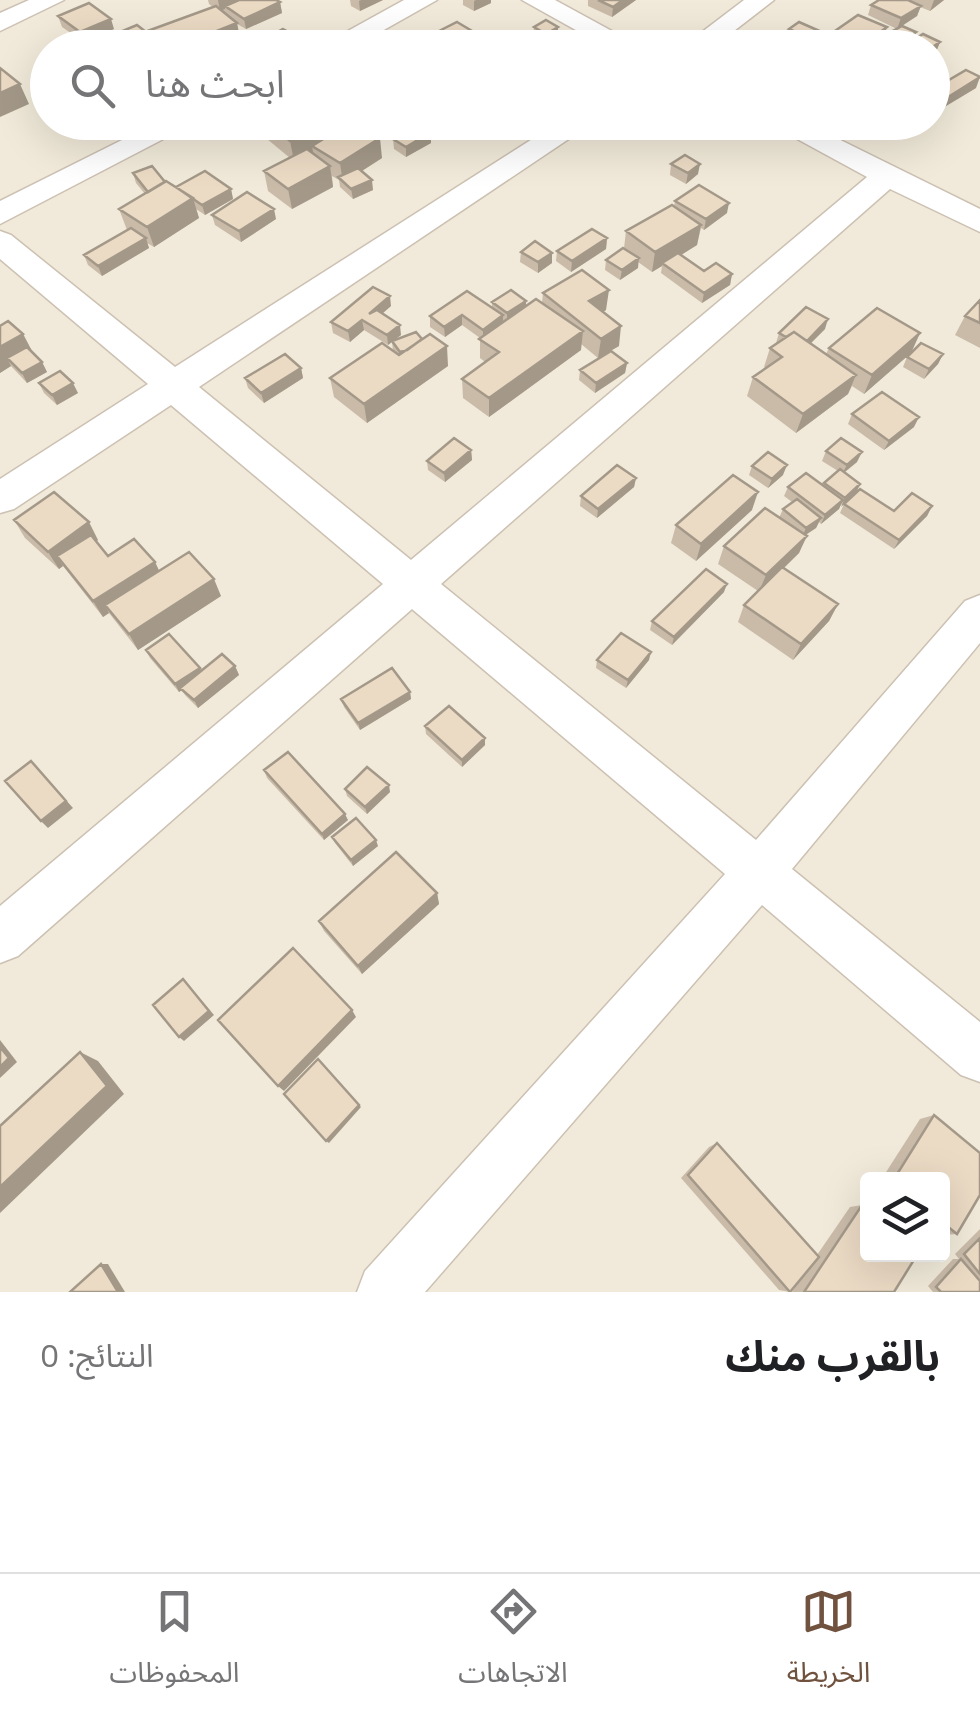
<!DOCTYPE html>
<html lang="ar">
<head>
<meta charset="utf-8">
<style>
  :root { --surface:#fff; --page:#f2f2f2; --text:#202124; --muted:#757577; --line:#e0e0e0; --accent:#71523f }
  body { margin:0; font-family:"IBM Plex Sans","Noto Sans Arabic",sans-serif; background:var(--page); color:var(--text); direction:rtl }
  .controls { position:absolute; right:30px; bottom:30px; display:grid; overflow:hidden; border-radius:10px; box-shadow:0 10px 40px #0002 }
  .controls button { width:90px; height:90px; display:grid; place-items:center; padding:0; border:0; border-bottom:2px solid var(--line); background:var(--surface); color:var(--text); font:50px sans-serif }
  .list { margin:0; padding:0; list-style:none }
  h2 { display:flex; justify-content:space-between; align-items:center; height:130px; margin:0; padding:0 40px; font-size:42px }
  h2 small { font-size:32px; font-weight:400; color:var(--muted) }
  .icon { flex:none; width:55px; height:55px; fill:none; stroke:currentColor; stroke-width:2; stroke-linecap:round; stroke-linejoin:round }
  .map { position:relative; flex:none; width:980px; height:1292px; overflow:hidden; direction:ltr }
  .search { position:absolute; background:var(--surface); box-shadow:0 10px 40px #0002; left:30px; right:30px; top:30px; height:110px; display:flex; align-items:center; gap:25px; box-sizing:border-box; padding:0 35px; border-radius:55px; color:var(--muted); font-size:38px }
  .sheet { height:280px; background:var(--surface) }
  nav { display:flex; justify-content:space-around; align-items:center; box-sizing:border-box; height:140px; border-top:2px solid var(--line); background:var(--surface); font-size:28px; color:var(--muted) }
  nav a { display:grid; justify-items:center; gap:5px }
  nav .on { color:var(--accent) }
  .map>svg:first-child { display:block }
  .residential { fill:#f1eada; fill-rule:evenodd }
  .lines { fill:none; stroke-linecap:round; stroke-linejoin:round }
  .street-casing { stroke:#ccc1b2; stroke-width:3 }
  .street { fill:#fff; fill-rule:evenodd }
  .wall { fill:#cabba9 }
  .shaded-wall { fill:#a49989 }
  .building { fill:#ebdac4; stroke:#a49989; stroke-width:2.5 }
</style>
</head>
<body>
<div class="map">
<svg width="980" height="1292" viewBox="0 0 980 1292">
  <rect width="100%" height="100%" fill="#faf7eb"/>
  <!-- residential -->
  <path class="residential" d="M0,0h980v1292h-980zM48,48h884v74h-884zM868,1180h74v74h-74z"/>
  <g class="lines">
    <defs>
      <path id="street" d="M29,0h35l-64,31v-18z
        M404,0h33l-85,48h-35z
        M522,0h33l88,48h-35z
        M744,0h30l-62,48h-31z
        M158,122h38l-196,102v-23z
        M559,122h35l-395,265 212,173 456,-383 -101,-55h38l176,87v23l-90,-43 -449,395 315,256 209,-239 15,-6v48l-188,226 188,153v60l-19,-7 -199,-170 -337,387h-68l8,-21 360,-397 -313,-265 -394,347 -18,7v-57l383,-322 -212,-179 -157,104 -14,4v-34l148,-95 -148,-125v-28l11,4 164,132z"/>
    </defs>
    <!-- street casing -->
    <use href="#street" class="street-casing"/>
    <!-- street -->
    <use href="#street" class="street"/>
  </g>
  <!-- wall -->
  <path class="wall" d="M208,0h68l4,2 2,11 -36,16 -9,-5 4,19 -10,5h-84l-1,-4 -8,4h-8l-7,-6 -3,-10h26l67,-25 -4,-3z
    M350,0h33l-23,11 -9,-5z
    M463,0h28v3l-17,8 -11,-6z
    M588,0h48l-24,17 -24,-11z
    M879,0h65l-14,11 -10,-4 -3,9 -15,10 14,6 -2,9 9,-7 17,8 -4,10 -4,2v-6h-22l2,-5 -7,5h-7l-10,-5 3,-11 6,-3 -29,-14 3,-10z
    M58,16l56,13 -30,13 -22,-15z
    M534,27h24v10l-12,7 -13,-7z
    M789,29l42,7 1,-3 52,4 -14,11h-66l-18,-9z
    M441,30l41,7v11h-29l-12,-8z
    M976,88l-35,21 -9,-4v-15z
    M264,122h90l28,36 -20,13 11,19 -20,9 -13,-12 -1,-7 -7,-4 1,11 -41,22 -24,-18 -4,-20 26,-13 -23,-19z
    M356,122h24l-12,8z
    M381,122h33l2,4 15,6v11l-25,14 -12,-8 -1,-10 2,-2 -13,-10z
    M671,164l27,10 -12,10 -16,-9z
    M133,173l32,9 11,6 55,1 2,10 -28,16 -9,-6 3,9 -45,29 -7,-4 2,5 -47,28 -14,-11 -4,-10 43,-25 -8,-21 26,-15 -9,-11z
    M675,201l52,12 -23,17 -3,-2 -4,17 -16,10 23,16 28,3 -2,11 -28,18 -41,-30 1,-7 -10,6 -14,-10v6l-18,12 -15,-10 1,-10 18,-12 2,-17 48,-25z
    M212,215l64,4 -35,23 -26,-17z
    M607,238l-1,11 -35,23 -15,-11 1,-10z
    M521,252l31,1v10l-14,10 -18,-11z
    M543,293l63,17 -3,2 16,34 -21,12 -17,-14v6l-92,67 -26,-19 -1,-19 23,-17 -5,-4v-20l-18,-13 -17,12 -15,-10v-11l62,-8v-6l34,-1v5l16,-3z
    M980,300v48l-25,-13 10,-19z
    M391,306l-9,8 19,21 -7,5 28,-1 26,27 -81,57 -33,-26 -4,-19 63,-27 -1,-9 -4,3 -24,-15 -14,12 -17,-9 -2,-11z
    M0,326l23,8 9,17 10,11 5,10 -20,11 -16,-17 -11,7z
    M825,329l-14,14 15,11 3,-6 91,-15 -9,20 -47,41 -12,-8 -4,8 -52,39 -49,-37 6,-19 13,-9 -2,-1 6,-19 6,-5 3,-10z
    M943,354l-5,10 -14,15 -21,-12 4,-10z
    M627,363l-2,10 -30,20 -16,-13 1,-10z
    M301,368l2,10 -39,25 -16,-15 -3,-10z
    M39,383l39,10 -21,12 -13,-12z
    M852,414l62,13 -30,23 -36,-26z
    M471,450l1,10 -27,22 -17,-12 -1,-9z
    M826,451l31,11 -13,11 16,11 -4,9 38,18 38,-5 -5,10 -33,33 -54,-36 4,-9 11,-11 -15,13 -1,3 -18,15 -2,-2 -3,6 -10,7 -7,18 -15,15 54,36 -9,17 -36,39 -55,-38 6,-17 14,-14 -40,-27 6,-18 55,-28 4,-9 9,-7 -8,-6 4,-9 35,-2 15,-14 -16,-10z
    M752,466l31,9 -15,13 -19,-13z
    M636,478l-2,9 -37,31 -17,-12 1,-10z
    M752,510l-56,51 -25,-18 5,-18z
    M14,520l84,20 -2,2 12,14 47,6 4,9 62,25 -83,54 -29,-37 -6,4 -40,-51 -4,3 -34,-31z
    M724,592l-52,53 -22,-15 2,-9z
    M146,650l55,21 34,-5 4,9 -41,33 -13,-13 -3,-5 -3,2 -29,-34z
    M597,660h52l-23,28 -30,-20z
    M410,692l1,7 -51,31 -16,-23 -3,-8z
    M425,726l60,19 -23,22 -36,-33z
    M264,770l84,50 -24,20 -57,-62z
    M345,789l45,3 -23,22 -20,-18z
    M332,837l46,9 -25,20 -18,-23z
    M437,893l2,11 -77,70 -38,-43 -5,-10z
    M934,1115l23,119 -15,1v-55h-61l39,-61z
    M717,1143l100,112 33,-48 12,-2 32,87h-102l12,-18 -14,18 -11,-2 -98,-112 28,-31z
    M980,1229v63h-47l-5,-6 25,-27h6l-4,-5z"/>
  <!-- shaded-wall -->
  <path class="shaded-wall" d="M218,0h27l-20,6v3l-5,2z
    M361,0h22l-23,11 -1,-10z
    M476,0h15v3l-17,8v-10z
    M623,0h13l-24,17 1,-10z
    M934,0h10l-14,11z
    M280,2l2,11 -36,16 -2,-10z
    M921,6l-4,10 -20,13 4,-11z
    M111,19l3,10 -30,13 -4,-10z
    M237,23l4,20 -10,5h-57z
    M558,27v10l-12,7v-10z
    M887,27l-3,10 -14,11h-10z
    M916,32l-3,11 -11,5 3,-9z
    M143,34l3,10 -8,4h-5l-3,-9z
    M292,34l2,10 -6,4h-18v-2z
    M482,37v11h-16v-3z
    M940,42l-4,10 -4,2v-6h-1z
    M980,77l-4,11 -35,21 4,-10z
    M20,84l9,20 -29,13v-24z
    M330,122h24l1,10 -43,14 1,6 -19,9 -4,-20z
    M367,122h13l-12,8z
    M431,132v11l-25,14v-10z
    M380,138l2,20 -39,25 -3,-20z
    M700,164l-2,10 -12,10 2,-11z
    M330,166l3,21 -41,22 -4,-20z
    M372,180l1,10 -20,9 -2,-10z
    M231,189l2,10 -28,16 -3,-10z
    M193,198l6,20 -45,29 -7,-20z
    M729,203l-2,10 -23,17 2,-11z
    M274,209l2,10 -35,23 -2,-11z
    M701,225l-4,20 -32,20 -3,-2v3l-10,6 3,-20z
    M146,238l3,10 -47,28 -4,-10z
    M607,238l-1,11 -35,23 1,-11z
    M552,253v10l-14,10v-11z
    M639,258l-1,10 -18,12 2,-10z
    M732,274l-2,11 -28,18 2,-10z
    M609,290l-3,20 -19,11 2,-20z
    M390,296l1,10 -21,18 -1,-10z
    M526,301v10l-19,12v-10z
    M462,315v10l-17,12 -1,-10z
    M503,315v11l-20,14v-10z
    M828,319l-3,10 -26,26 3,-10z
    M362,320l2,10 -14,12 -2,-11z
    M400,325l1,10 -13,10 -1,-10z
    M621,326l-2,20 -21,12 3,-19z
    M583,331l-2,19 -92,67v-19z
    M920,333l-9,20 -47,41 8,-19z
    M23,334l10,19 -26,5 4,8 -11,7v-26z
    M447,346l1,20 -81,57 -3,-19z
    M943,354l-5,10 -14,15 5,-10z
    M42,362l5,10 -20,11 -5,-10z
    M627,363l-2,10 -30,20 1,-10z
    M301,368l2,10 -39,25 -3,-10z
    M856,375l-8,19 -52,39 7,-19z
    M73,383l5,10 -21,12 -5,-10z
    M919,417l-5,10 -30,23 5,-9z
    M471,450l1,10 -27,22 -1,-9z
    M862,452l-5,10 -15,12 5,-9z
    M787,465l-4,10 -15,13 4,-9z
    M636,478l-2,9 -37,31 1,-9z
    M860,484l-4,9 -15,14 4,-9z
    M758,492l-6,18 -56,51 5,-17z
    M843,500l-4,9 -18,15 4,-9z
    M932,506l-5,10 -33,33 5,-9z
    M821,518l-5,10 -14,9 4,-9z
    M89,522l9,18 -34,25 -7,-9 6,10 -4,3 -11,-17z
    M807,536l-8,17 -40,39 7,-17z
    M155,562l8,17 -58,26 4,8 -6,4 -10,-16z
    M214,579l7,17 -83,54 -9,-16z
    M727,584l-3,8 -52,53 2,-8z
    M838,604l-9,17 -36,39 8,-16z
    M651,652l-2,8 -23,28 2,-8z
    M235,666l4,9 -41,33 -4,-8z
    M200,668l4,8 -25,16 -4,-8z
    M410,692l1,7 -51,31 -2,-7z
    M485,738v7l-23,22v-7z
    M31,761l42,47 -25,20 -7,-7z
    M389,785l1,7 -23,22 -2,-7z
    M345,814l3,6 -24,20 -2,-6z
    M376,840l2,6 -25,20 -2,-6z
    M437,893l2,11 -77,70 -4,-8z
    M183,979l31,36 -30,26 -5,-4z
    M352,1010l4,7 -72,74 -6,-5z
    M0,1040l17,22 -17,16z
    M80,1052l18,9 26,33 -124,119v-26z
    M359,1105l2,2 -32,36 -3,-2z
    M101,1264h7l17,28h-7z"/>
  <!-- building -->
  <path class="building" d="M239,0h37l4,2 -36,17 -19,-13z
    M598,0h25l-10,7z
    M879,0h29l13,6 -20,12 -30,-13z
    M89,3l22,16 -31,13 -22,-16z
    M216,6l21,17 -63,25h-15l-17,-15z
    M858,15l29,12 -26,19 -29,-13z
    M546,20l12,7 -12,7 -12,-7z
    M457,22l25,15 -16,8 -25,-15z
    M799,22l59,26h-27l-42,-19z
    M137,25l9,7 -16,7 -10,-7z
    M902,26l14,6 -11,7 -14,-7z
    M283,29l9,5 -22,12 -9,-5z
    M923,34l17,8 -9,6h-6l-13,-7z
    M0,68l20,16 -20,9z
    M966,70l14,7 -35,22 -13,-7v-2z
    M268,122h62l-40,19z
    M351,122l29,16 -40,25 -28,-17z
    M389,122h25l2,2 -16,7z
    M418,124l13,8 -25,15 -13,-8z
    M307,149l23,17 -42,23 -24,-18z
    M685,155l15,9 -12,9 -17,-9z
    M152,166l13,16 -17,10 -15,-19z
    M358,168l14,12 -21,9 -13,-12z
    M205,171l26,18 -29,16 -26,-18z
    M166,181l27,17 -46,29 -28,-18z
    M699,185l30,18 -23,16 -31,-18z
    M247,192l27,17 -35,22 -27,-16z
    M672,205l29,20 -46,27 -29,-21z
    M131,228l15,10 -48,28 -14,-11z
    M592,229l15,9 -35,23 -15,-10z
    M535,241l17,12 -14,9 -17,-10z
    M623,248l16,10 -17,12 -16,-10z
    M678,253l26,18 12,-8 16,11 -28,19 -42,-30z
    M582,270l27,20 -20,11 32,25 -20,13 -58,-46z
    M373,287l17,9 -21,18 8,-4 23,15 -13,10 -25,-15 -14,11 -17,-9z
    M511,290l15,11 -19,12 -15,-11z
    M467,291l36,24 -20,15 -21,-15 -18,12 -14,-11z
    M536,299l47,32 -94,67 -27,-19 37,-27 -20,-13z
    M980,300v23l-15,-7z
    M806,307l22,12 -21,22 -13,-9 -8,5 -7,-4z
    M877,308l43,25 -48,42 -43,-27z
    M8,321l15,13 -23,13v-21z
    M416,332l6,7 -15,11 -7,2 -8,-11z
    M794,332l62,43 -53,39 -50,-37 29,-20 -12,-9z
    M430,334l17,12 -83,58 -34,-26 52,-35 17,12z
    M921,343l22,11 -14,15 -22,-12z
    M27,347l15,15 -20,11 -15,-15z
    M611,351l16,12 -31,20 -16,-13z
    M285,354l16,14 -40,25 -16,-15z
    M60,371l13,12 -21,12 -13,-12z
    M882,392l37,25 -30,24 -37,-27z
    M454,438l17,12 -27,23 -17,-12z
    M841,438l21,14 -15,13 -21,-14z
    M768,452l19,13 -15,14 -20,-13z
    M617,465l19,13 -38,31 -17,-13z
    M840,469l20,15 -15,14 -21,-15z
    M806,473l37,27 -18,15 -37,-28z
    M733,475l25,17 -57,52 -25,-19z
    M860,489l34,22 18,-18 20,13 -33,34 -55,-36z
    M54,492l35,30 -41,30 -34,-32z
    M797,499l24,19 -15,10 -23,-19z
    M765,508l42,28 -41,39 -42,-29z
    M91,535l17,21 26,-17 21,23 -62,39 -36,-45z
    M189,552l25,27 -85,55 -24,-29z
    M782,567l56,37 -37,40 -57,-39z
    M706,569l21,15 -53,53 -22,-16z
    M621,633l30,19 -23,28 -31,-20z
    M169,634l31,34 -25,16 -29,-34z
    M222,654l13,12 -41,34 -14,-12z
    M392,668l18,24 -52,31 -17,-24z
    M449,706l36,32 -23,22 -37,-34z
    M288,752l57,62 -23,20 -58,-64z
    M31,761l35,40 -25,20 -36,-40z
    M367,767l22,18 -24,22 -20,-18z
    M356,818l20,22 -25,20 -19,-23z
    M396,852l41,41 -79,73 -39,-45z
    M293,948l59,62 -74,76 -60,-66z
    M183,979l26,32 -30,26 -26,-32z
    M0,1047l9,11 -9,9z
    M80,1052l27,34 -107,101v-61z
    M318,1059l41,46 -33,36 -42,-47z
    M934,1115l46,38v42l-23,39 -15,-12v-42l-48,-1z
    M717,1143l102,114 -29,35 -102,-117z
    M862,1205l6,5v44l49,1 -23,37h-90z
    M980,1238v36l-16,-20z
    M961,1259l19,22v11h-39l-5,-5z
    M101,1264l17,28h-48z"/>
</svg>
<div class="controls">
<button><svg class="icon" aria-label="layers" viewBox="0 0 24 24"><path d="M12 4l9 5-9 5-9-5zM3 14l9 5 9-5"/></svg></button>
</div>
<div class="search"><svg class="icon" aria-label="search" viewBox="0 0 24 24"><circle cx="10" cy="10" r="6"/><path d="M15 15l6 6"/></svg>ابحث هنا</div>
</div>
<section class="sheet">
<h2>بالقرب منك<small>النتائج: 0</small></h2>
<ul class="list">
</ul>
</section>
<nav>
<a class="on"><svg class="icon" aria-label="map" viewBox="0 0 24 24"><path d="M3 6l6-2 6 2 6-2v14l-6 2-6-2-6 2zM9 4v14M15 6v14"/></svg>الخريطة</a>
<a><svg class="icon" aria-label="directions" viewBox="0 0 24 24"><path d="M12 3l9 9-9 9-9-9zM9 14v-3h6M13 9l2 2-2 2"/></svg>الاتجاهات</a>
<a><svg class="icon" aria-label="saved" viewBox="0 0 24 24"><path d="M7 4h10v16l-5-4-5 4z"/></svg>المحفوظات</a>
</nav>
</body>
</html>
